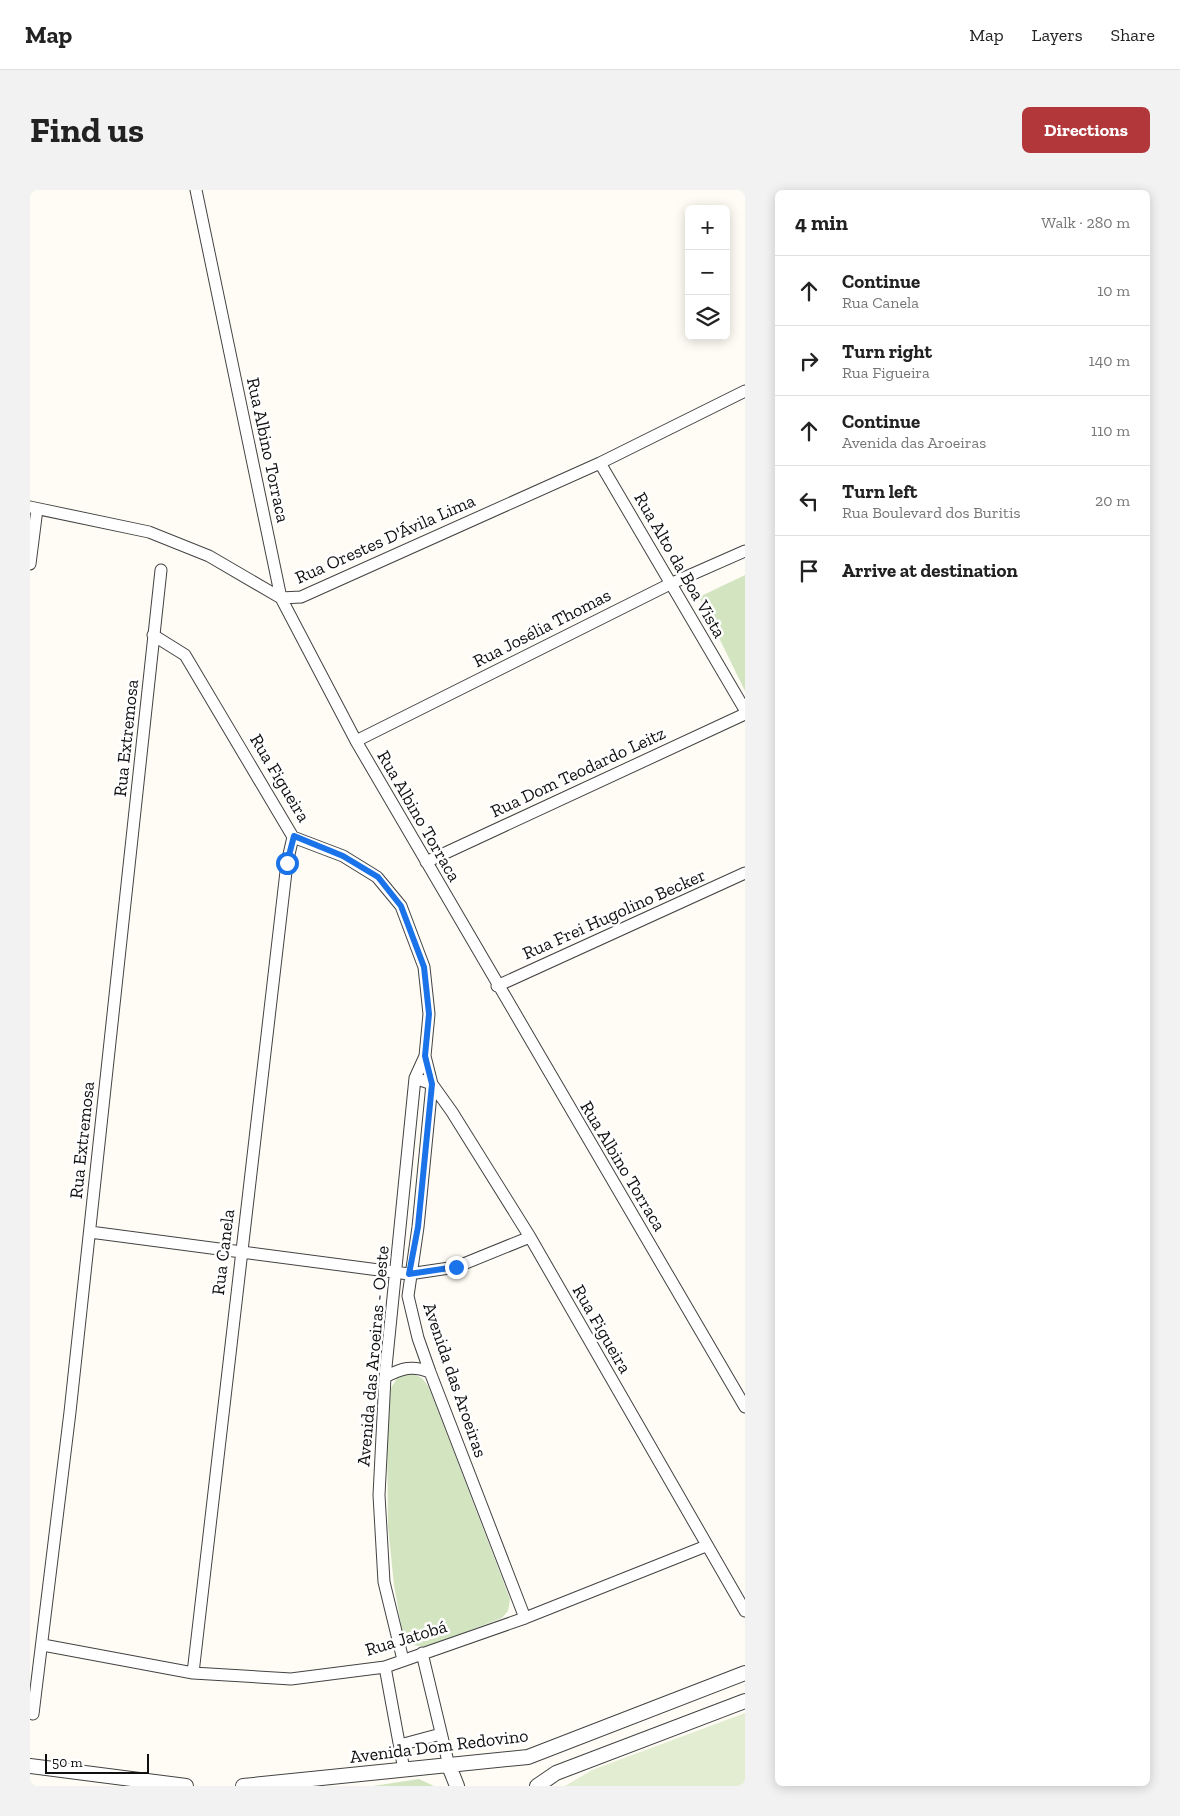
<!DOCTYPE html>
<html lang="en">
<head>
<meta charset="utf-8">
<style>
  :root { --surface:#fff; --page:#f2f2f2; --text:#222; --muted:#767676; --line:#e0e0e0; --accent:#b1373b }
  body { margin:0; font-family:"Zilla Slab",serif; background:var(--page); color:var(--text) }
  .controls { position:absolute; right:15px; top:15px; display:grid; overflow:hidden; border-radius:8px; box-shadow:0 2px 12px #0003 }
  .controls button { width:45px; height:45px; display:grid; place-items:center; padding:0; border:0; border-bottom:1px solid var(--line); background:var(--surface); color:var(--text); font:25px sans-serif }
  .scale { position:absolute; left:15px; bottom:12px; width:104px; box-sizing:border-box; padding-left:5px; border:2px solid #101010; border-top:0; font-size:14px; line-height:18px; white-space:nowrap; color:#101010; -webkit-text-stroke:4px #fff; paint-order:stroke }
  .stop { position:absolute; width:15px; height:15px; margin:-11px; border:4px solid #1a73e8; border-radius:50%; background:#fff }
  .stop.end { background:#1a73e8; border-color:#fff; box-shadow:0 1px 5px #0008 }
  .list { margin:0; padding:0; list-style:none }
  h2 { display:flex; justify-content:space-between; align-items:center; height:65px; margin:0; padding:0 20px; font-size:21px }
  h2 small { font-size:16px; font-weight:400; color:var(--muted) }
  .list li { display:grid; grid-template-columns:32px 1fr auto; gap:15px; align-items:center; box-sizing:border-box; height:70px; padding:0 20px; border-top:1px solid var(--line) }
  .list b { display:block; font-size:19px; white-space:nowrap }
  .list p { margin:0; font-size:16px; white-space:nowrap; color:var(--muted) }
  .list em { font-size:16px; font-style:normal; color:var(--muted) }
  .icon { flex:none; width:28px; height:28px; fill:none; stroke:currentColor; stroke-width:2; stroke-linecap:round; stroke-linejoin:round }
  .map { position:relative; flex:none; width:715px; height:1596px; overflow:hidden; border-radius:8px }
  header { display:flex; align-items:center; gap:30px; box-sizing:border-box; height:70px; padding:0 25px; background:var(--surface); border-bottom:1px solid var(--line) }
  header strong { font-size:24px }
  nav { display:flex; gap:28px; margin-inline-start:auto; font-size:18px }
  .intro { display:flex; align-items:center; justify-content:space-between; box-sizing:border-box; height:120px; padding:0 30px }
  h1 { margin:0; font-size:35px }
  .button { padding:12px 22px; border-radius:8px; background:var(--accent); color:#fff; font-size:18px; font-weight:700 }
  main { display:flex; gap:30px; padding:0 30px }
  aside { flex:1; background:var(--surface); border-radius:8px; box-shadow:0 2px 12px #0003 }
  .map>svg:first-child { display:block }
  .green { fill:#d3e5c0 }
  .pitch { fill:#e3edd1 }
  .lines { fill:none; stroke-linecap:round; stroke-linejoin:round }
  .minor-casing { stroke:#434343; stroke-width:13 }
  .tertiary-casing { stroke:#434343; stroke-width:16 }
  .minor { stroke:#fff; stroke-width:11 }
  .tertiary { stroke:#fff; stroke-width:14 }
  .route { stroke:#1a73e8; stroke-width:6 }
  .labels { text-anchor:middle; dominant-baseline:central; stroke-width:5; stroke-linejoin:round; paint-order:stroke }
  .street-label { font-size:18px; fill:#101010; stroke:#fff }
</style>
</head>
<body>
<header>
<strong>Map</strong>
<nav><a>Map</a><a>Layers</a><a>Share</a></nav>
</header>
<div class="intro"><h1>Find us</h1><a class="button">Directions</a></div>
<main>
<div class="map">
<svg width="715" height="1596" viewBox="0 0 715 1596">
  <rect width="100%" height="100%" fill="#fefcf4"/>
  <!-- green -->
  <path class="green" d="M715,385v116l-46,-94z
    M381,1183l11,5 7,9 81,212 -2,12 -6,7 -76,29 -14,-2 -9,-9 -9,-51 -6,-59 -1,-93 4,-45 6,-10z
    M389,1589l15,7h-61z"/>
  <!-- pitch -->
  <path class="pitch" d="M715,1523v73h-180l27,-16z"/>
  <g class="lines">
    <defs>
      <path id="minor" d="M166,0l85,408 75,143 389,666
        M570,273l145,247
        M0,317l119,25 60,24 72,42 20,-1 299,-134 145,-72
        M0,374l7,-55
        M123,445l32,20 108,182 50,19 34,21 24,29 23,61 5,47 -4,42 -10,22 -30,299 -6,118 5,87 19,78
        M326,551l314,-157 75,-33
        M396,672l319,-148
        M467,796l248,-113
        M395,866l7,28 -14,143 -10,69 10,42 12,34 95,246
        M385,888l17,6 20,28 78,125 215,374
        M60,1042l319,42 47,-7 74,-30
        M355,1187c17,-9 27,-12 45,-5
        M13,1455l150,28 98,6 94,-12 140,-49 181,-72
        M392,1463l27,113
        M355,1477l19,103
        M163,1483l94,-810 6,-26
        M3,1524l37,-302 91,-842
        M370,1555l41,-11"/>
      <path id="tertiary" d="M0,1576l156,20
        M419,1576l8,20
        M213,1596l285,-29 217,-84
        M507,1596l19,-13 189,-72"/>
    </defs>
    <!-- minor casing -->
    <use href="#minor" class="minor-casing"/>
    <!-- tertiary casing -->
    <use href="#tertiary" class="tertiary-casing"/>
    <!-- minor -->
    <use href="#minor" class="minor"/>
    <!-- tertiary -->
    <use href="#tertiary" class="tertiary"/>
  </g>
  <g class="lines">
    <!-- route -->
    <path class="route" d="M257,673l7,-27 49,20 35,21 23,29 23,61 5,47 -4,42 7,28 -14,143 -9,47 47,-7"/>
  </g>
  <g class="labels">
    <!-- street labels -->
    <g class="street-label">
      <text transform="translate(238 260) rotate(78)">Rua Albino Torraca</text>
      <text transform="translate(355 349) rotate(-24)">Rua Orestes D'Ávila Lima</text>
      <text transform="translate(650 375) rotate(60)">Rua Alto da Boa Vista</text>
      <text transform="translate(512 438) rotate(-27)">Rua Josélia Thomas</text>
      <text transform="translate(96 548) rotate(-84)">Rua Extremosa</text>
      <text transform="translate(548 582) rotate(-25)">Rua Dom Teodardo Leitz</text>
      <text transform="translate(250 588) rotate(59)">Rua Figueira</text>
      <text transform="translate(389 626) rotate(60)">Rua Albino Torraca</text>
      <text transform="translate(584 724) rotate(-24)">Rua Frei Hugolino Becker</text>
      <text transform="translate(52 950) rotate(-84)">Rua Extremosa</text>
      <text transform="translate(593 976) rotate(59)">Rua Albino Torraca</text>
      <text transform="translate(193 1062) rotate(-83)">Rua Canela</text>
      <text transform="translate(572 1139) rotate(60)">Rua Figueira</text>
      <text transform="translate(343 1166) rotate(-85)">Avenida das Aroeiras - Oeste</text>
      <text transform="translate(425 1190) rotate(71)">Avenida das Aroeiras</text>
      <text transform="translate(376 1448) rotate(-17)">Rua Jatobá</text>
      <text transform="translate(409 1556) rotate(-7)">Avenida Dom Redovino</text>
    </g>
  </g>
</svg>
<div class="controls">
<button>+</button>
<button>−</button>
<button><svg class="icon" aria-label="layers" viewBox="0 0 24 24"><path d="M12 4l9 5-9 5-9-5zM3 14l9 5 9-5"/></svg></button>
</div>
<div class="scale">50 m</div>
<div class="stop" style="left:257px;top:673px"></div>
<div class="stop end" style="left:426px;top:1077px"></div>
</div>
<aside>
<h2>4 min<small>Walk · 280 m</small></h2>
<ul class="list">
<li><svg class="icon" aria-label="ahead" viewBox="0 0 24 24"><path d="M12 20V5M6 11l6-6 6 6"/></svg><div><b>Continue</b><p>Rua Canela</p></div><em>10 m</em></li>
<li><svg class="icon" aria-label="right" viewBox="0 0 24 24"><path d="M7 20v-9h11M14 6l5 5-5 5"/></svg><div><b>Turn right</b><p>Rua Figueira</p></div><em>140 m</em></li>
<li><svg class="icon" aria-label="ahead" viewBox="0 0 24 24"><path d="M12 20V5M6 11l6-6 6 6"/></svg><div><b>Continue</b><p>Avenida das Aroeiras</p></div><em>110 m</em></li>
<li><svg class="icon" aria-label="left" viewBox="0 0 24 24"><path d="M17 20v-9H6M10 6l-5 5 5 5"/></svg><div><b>Turn left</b><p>Rua Boulevard dos Buritis</p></div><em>20 m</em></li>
<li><svg class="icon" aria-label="arrive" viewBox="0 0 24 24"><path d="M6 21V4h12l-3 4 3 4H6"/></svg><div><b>Arrive at destination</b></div></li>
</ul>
</aside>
</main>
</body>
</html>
